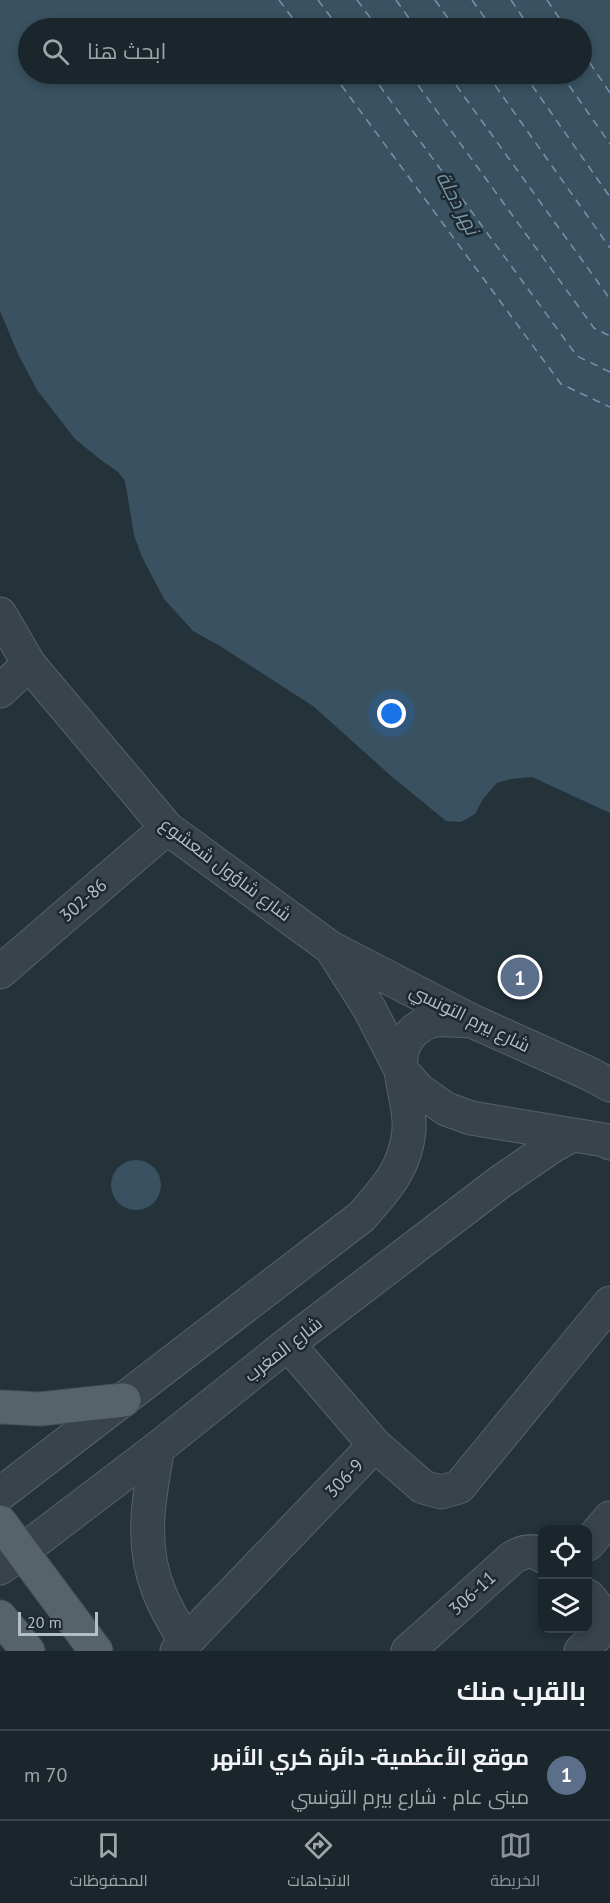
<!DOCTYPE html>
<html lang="ar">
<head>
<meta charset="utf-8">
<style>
  :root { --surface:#1b262c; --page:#283238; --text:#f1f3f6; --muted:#a0a5a9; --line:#394348; --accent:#8c9099 }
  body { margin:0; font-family:"PT Sans",Cairo,sans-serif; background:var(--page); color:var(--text); direction:rtl }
  .controls { position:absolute; right:18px; bottom:18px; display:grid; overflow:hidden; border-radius:12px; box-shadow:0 3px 9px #0003 }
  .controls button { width:54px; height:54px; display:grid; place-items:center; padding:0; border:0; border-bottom:2px solid var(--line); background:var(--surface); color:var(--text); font:30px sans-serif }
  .scale { position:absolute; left:18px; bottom:15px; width:80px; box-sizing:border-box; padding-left:6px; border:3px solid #b3bec6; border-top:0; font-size:16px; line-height:21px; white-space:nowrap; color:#b3bec6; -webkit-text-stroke:4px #1d2830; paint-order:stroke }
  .you { position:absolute; left:392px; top:714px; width:21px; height:21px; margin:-15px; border:4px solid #fff; border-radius:50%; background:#1a73e8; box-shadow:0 0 0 9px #1a73e833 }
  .badge { display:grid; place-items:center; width:39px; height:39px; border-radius:50%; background:var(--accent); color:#fff; font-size:20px; font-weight:700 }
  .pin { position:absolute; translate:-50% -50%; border:3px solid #fff; box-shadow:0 2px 6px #0006 }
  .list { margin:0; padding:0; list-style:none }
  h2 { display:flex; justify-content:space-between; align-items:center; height:78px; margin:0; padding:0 24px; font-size:26px }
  h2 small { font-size:20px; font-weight:400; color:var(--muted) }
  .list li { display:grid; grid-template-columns:39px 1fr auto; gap:18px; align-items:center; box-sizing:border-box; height:90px; padding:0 24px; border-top:2px solid var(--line) }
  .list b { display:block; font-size:22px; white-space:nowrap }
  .list p { margin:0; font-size:20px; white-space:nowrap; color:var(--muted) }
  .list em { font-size:20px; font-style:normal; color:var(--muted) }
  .icon { flex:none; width:33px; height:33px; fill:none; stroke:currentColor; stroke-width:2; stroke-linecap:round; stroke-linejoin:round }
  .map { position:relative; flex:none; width:610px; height:1651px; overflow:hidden; direction:ltr }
  .search { position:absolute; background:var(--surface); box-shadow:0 3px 9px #0003; left:18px; right:18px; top:18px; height:66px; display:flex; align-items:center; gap:15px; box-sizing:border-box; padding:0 21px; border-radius:33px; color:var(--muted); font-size:22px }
  .sheet { height:168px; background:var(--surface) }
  nav { display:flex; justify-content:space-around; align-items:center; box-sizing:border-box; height:84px; border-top:2px solid var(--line); background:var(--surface); font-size:16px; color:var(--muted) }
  nav a { display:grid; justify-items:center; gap:3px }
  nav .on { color:var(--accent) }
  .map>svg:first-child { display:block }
  .water { fill:#395160; fill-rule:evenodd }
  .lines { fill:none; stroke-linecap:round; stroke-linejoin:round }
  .ferry { stroke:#7695a8; stroke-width:1.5; stroke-dasharray:8 6; stroke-linecap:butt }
  .minor-casing { stroke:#566169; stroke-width:35 }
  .major-casing { stroke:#444f57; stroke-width:35 }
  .minor { stroke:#38434b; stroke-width:33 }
  .major { stroke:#56636b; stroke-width:33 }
  .labels { text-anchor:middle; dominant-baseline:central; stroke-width:5; stroke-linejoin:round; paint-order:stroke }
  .street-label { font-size:18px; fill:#b3bec6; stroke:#1d2830 }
  .water-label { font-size:20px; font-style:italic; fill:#7695a8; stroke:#1d2830 }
</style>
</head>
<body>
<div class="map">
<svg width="610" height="1651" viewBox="0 0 610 1651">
  <rect width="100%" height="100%" fill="#24323a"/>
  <!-- water -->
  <path class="water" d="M0,0h610v813l-78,-36 -21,2 -14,4 -14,16 -8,15 -14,8 -15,-1 -56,-46 -77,-69 -93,-60 -27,-15 -29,-32 -22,-42 -8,-22 -9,-54 -7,-9 -17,-12 -26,-21 -38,-49 -19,-36 -18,-43zM28,28h554v46h-554z
    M111 1185a25 25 0 1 1 50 0a25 25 0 1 1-50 0Z"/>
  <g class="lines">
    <!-- ferry -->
    <path class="ferry" d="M279,0l21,28
      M318,0l21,28
      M357,0l21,28
      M396,0l20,28
      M435,0l20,28
      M472,0l20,28
      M511,0l19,28
      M547,0l19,28
      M582,51l28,42
      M333,74l228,310 49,23
      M371,74l206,282 33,16
      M410,74l184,254 16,8
      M448,74l162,225
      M487,74l123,174
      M524,74l86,123
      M561,74l49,70"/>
    <defs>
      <path id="minor" d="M0,614l29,50 138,164 164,120 38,60 32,62 18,20 27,19 25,9 133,22 6,3
        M0,691l29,-27
        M333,949l139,72 118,53 20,11
        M0,972l167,-144
        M288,1344l87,101
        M158,1448c-9,47 -18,95 0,141 7,19 18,36 27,53
        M0,1494l361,-277c24,-27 45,-49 48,-87 3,-34 -24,-73 6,-100 4,-3 10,-7 16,-9 12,-3 28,0 41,0
        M588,1544l22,-26
        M0,1568l158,-120 130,-104 212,-162 54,-37 17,-9
        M177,1651l198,-206 48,42 18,5 18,-5 151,-184
        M408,1651l104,-93c10,-6 20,-10 30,-2
        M581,1651c23,-21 29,-31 7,-55"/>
      <path id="major" d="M0,1407l40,2 84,-9
        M0,1522l96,129
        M0,1617l28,34"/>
    </defs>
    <!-- minor casing -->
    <use href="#minor" class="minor-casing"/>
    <!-- major casing -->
    <use href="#major" class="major-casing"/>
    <!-- minor -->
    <use href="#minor" class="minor"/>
    <!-- major -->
    <use href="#major" class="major"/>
  </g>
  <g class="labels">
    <!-- street labels -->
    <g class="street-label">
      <text transform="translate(226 869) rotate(37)">شارع شاؤول شعشوع</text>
      <text transform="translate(83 900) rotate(-41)">302-86</text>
      <text transform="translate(470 1018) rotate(26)">شارع بيرم التونسي</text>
      <text transform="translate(283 1349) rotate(-38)">شارع المغرب</text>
      <text transform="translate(344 1478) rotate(-46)">306-9</text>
      <text transform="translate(472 1593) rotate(-42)">306-11</text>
    </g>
    <!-- water labels -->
    <g class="water-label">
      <text transform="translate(458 203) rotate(62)">نهر دجلة</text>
    </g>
  </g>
</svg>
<div class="controls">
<button><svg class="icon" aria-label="locate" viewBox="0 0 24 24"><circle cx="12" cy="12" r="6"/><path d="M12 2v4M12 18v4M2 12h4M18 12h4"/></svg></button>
<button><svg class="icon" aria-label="layers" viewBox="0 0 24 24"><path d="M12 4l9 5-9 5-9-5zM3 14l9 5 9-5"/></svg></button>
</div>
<div class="scale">20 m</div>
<div class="you"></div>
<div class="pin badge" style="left:520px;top:977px;background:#5c6f8a">1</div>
<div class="search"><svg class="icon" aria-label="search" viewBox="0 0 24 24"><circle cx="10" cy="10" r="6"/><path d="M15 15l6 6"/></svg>ابحث هنا</div>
</div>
<section class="sheet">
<h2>بالقرب منك<small></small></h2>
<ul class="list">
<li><span class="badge" style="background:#5c6f8a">1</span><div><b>موقع الأعظمية- دائرة كري الأنهر</b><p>مبنى عام · شارع بيرم التونسي</p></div><em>70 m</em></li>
</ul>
</section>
<nav>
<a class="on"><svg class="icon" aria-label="map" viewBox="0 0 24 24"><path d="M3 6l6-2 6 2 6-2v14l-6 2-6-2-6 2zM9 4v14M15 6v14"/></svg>الخريطة</a>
<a><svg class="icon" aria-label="directions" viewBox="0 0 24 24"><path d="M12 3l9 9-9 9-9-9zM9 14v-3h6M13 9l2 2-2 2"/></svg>الاتجاهات</a>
<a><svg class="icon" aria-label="saved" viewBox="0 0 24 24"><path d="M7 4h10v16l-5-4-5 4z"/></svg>المحفوظات</a>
</nav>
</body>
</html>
